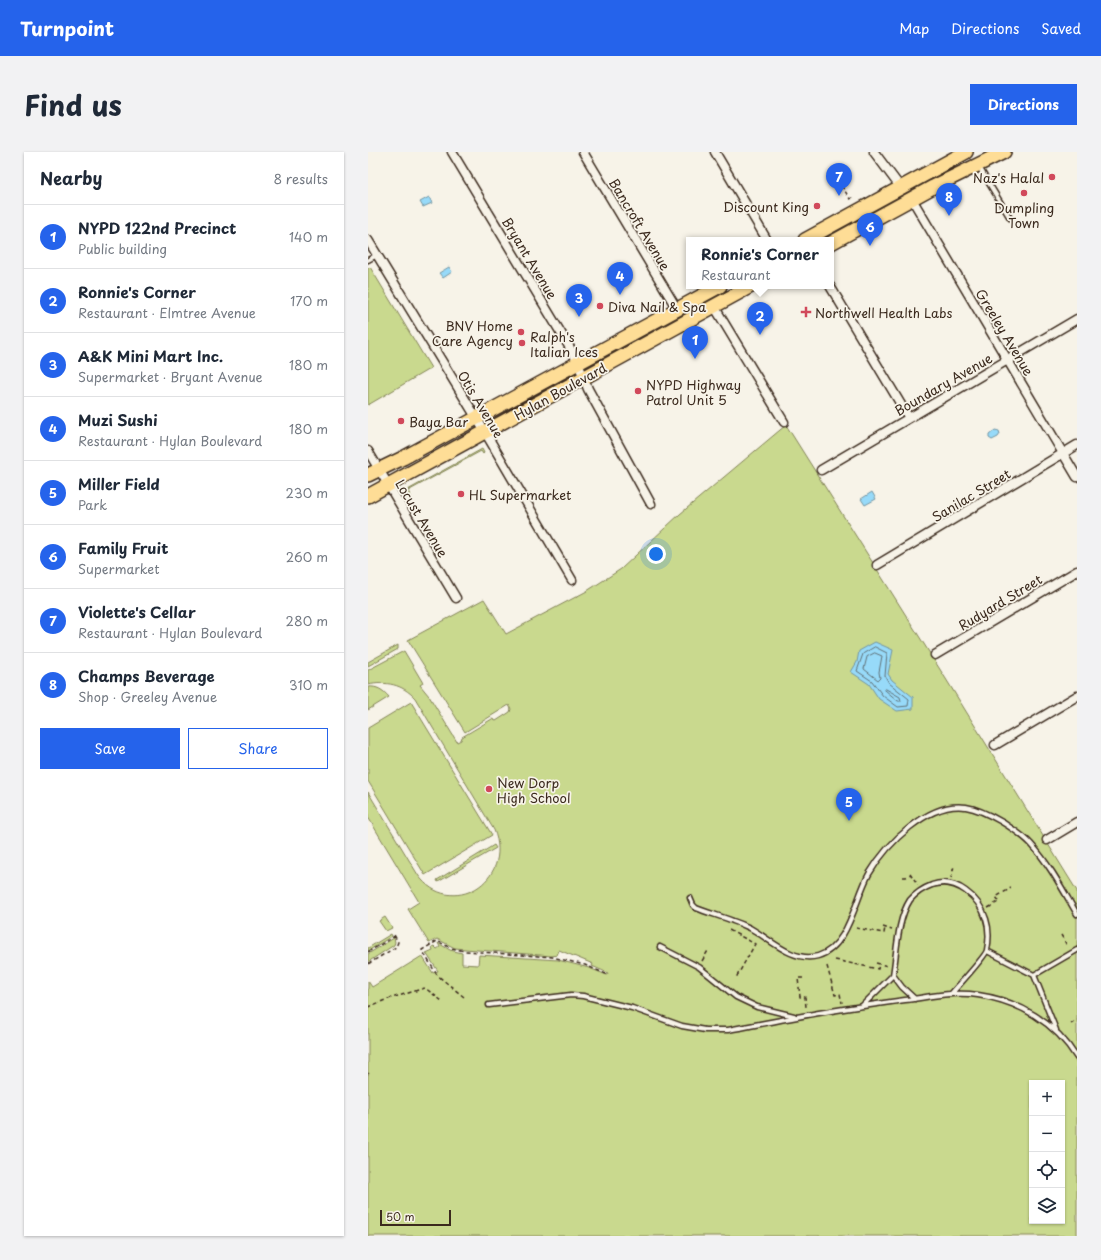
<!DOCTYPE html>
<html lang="en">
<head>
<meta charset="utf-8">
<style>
  :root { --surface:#fff; --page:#f2f2f3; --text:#1f2937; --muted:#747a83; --line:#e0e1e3; --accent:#2563eb }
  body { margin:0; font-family:"Playpen Sans",sans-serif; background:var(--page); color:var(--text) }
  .controls { position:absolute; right:12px; bottom:12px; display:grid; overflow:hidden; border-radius:0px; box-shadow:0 1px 3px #0004 }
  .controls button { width:36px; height:36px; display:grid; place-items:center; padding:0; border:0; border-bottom:1px solid var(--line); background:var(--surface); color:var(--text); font:20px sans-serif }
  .scale { position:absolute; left:12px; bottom:10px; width:71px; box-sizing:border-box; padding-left:4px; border:2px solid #3b2a1e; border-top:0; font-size:11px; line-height:14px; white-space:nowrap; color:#3b2a1e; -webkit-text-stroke:3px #f7f3e8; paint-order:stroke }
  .you { position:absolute; left:288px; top:402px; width:14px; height:14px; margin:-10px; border:3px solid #fff; border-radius:50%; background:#1a73e8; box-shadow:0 0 0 6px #1a73e833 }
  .badge { display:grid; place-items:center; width:26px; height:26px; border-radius:50%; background:var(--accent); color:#fff; font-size:13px; font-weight:700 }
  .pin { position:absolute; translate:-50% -33px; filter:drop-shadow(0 1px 2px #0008) }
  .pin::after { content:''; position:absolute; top:21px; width:14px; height:12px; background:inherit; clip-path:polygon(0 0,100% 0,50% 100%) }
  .popup { position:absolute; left:318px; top:85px; width:148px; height:52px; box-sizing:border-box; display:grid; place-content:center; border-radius:0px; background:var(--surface); filter:drop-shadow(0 1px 3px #0005); font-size:13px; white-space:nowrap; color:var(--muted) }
  .popup b { font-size:15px; color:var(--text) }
  .popup::after { content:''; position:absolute; left:50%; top:100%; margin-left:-8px; border:8px solid transparent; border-top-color:var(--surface) }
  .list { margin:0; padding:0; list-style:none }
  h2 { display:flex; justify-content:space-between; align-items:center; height:52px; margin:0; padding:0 16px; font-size:17px }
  h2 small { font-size:13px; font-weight:400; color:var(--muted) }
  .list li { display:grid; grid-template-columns:26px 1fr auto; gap:12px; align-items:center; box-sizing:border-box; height:64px; padding:0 16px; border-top:1px solid var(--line) }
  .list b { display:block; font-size:15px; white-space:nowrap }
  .list p { margin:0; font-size:13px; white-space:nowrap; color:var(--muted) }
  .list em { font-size:13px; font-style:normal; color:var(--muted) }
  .actions { display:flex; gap:8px; padding:12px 16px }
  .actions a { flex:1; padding:9px 0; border:1px solid var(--accent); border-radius:0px; text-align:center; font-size:14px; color:var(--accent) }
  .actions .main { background:var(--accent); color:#fff }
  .icon { flex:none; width:22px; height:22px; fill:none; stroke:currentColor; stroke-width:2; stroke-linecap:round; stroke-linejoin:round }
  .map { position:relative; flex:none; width:709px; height:1084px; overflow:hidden; border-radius:0px }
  header { display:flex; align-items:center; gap:24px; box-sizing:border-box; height:56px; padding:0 20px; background:var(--accent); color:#fff }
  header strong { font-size:19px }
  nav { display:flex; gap:22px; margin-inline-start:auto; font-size:14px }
  .intro { display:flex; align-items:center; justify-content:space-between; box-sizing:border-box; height:96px; padding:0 24px }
  h1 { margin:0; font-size:28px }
  .button { padding:10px 18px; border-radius:0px; background:var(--accent); color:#fff; font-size:14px; font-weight:700 }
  main { display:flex; gap:24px; padding:0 24px }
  aside { flex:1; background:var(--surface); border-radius:0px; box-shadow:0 1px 3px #0004 }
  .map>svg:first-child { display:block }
  .green { fill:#c9d98e; stroke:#828256; fill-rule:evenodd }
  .water { fill:#97daf9; stroke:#7294a1 }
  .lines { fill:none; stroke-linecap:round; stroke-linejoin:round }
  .shore { stroke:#607076; stroke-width:1 }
  .service-casing { stroke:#3b2a1e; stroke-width:7 }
  .minor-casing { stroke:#3b2a1e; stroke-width:11 }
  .primary-casing { stroke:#3b2a1e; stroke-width:16 }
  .path { stroke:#3b2a1e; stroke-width:1.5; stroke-dasharray:4 3; stroke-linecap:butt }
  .service { stroke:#f7f3e8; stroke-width:4 }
  .minor { stroke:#f7f3e8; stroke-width:8 }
  .primary { stroke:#fedd96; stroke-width:13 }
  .poi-dot { fill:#d1495b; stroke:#f7f3e8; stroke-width:1.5 }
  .labels { text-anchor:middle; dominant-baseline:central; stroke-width:3.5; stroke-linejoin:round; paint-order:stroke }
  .poi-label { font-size:13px; fill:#3b2a1e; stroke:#f7f3e8; text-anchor:start }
  .street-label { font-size:13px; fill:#3b2a1e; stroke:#f7f3e8 }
</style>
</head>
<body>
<header>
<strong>Turnpoint</strong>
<nav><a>Map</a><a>Directions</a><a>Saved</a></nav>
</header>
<div class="intro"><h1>Find us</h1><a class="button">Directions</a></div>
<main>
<aside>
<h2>Nearby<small>8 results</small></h2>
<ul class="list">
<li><span class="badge">1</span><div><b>NYPD 122nd Precinct</b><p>Public building</p></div><em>140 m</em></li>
<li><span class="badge">2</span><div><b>Ronnie's Corner</b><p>Restaurant · Elmtree Avenue</p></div><em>170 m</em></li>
<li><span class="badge">3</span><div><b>A&amp;K Mini Mart Inc.</b><p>Supermarket · Bryant Avenue</p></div><em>180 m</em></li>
<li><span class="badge">4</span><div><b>Muzi Sushi</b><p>Restaurant · Hylan Boulevard</p></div><em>180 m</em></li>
<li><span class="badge">5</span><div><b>Miller Field</b><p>Park</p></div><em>230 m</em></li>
<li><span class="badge">6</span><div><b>Family Fruit</b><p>Supermarket</p></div><em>260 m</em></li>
<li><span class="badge">7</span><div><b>Violette's Cellar</b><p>Restaurant · Hylan Boulevard</p></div><em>280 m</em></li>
<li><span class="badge">8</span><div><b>Champs Beverage</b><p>Shop · Greeley Avenue</p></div><em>310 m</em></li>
</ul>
<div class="actions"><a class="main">Save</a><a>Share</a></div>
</aside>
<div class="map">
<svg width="709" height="1084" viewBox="0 0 709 1084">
  <rect width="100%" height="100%" fill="#f7f3e8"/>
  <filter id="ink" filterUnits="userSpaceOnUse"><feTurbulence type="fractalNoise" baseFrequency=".025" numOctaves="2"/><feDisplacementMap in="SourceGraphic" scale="8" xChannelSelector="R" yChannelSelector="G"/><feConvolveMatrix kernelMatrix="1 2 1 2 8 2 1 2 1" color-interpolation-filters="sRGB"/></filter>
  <g filter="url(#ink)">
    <!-- green -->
    <path class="green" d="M2,115l61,101 -63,37v-136z
      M418,273l160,254 131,212v345h-709v-255l4,6 50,-31 11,17 5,-2 -12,-18 7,-3 -1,-3 2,-1 3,3 3,-2 -2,-4 12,7 12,3v11l16,1 1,-10 79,5 31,8 18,7 1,-2 -16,-7 1,-2 -34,-14 -2,5 -5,1 -87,-7 -10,-1 -18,-9 -8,4 -21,-34 11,-7 -51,-85v-25l50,83c32,45 97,6 76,-45l-79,-132c-13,-14 -29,-17 -47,-13v-15l36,-19 19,32 -3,2 9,11 28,46 4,-2 1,-3 30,-18 4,2 14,-9 1,-3 -2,-4 -44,27 -57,-92 76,-41 22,35 81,-43 34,-22 59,-55zM664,931h30v138h-30z
      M114,297l2,4 -1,1 -2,-3 -73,40 3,6 -1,1 -4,-7z
      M30,493v4l-30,17v-4z
      M0,535c9,-1 15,3 21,10l-21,13z
      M43,550l81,133 -67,40 -57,-94v-53z
      M126,693l2,3 -58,34 -1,-2z
      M17,765l7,11 -6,3 -7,-10z
      M23,782l1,2 -24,15v-3z
      M26,786l1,4 -1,3 -26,17v-8z"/>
    <!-- water -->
    <path class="water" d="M61,45l3,6 -9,4 -3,-5z
      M81,115l3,5 -9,6 -4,-5z
      M627,278l4,1 1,3 -2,3 -6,3 -3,-2v-3z
      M504,340l4,7 -11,6 -4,-6z
      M507,490l18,8 -5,24 4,6 21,17v12l-16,2 -18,-12 -10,-15 -18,-12 6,-10 2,-11z"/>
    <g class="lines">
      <!-- shore -->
      <path class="shore" d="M507,495l12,6 -2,23 4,7 20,16 -1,7 -10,1 -15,-11 -11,-15 -15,-10 6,-17z
        M507,501l7,3 -3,16 1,6 -2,2 -14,-11 3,-12z
        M518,537l14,8 1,4h-3l-13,-11z"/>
      <defs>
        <path id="service" d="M611,15l31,51
          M0,108l9,-5
          M322,746l3,7 3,3c12,5 25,8 37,13 6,2 11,4 17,7 20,11 43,35 68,28 31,-9 37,-57 51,-82 17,-29 59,-73 97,-67 13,2 24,8 36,15 9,6 21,13 29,22 19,21 32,46 46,70
          M292,795l39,20 37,30 21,10 37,9
          M619,799l47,24 22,55
          M525,823c4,-23 4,-55 17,-75 6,-7 14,-12 22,-15 24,-8 47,12 54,34 3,9 3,21 1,31 -1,6 -30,37 -36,44
          M666,823l43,-25
          M121,853l82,-10 12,1 49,12 50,18 23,4h23c23,-4 46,-9 69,-13 36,-7 72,-12 108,-17 24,-3 49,-9 73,-5 41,6 77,27 99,63
          M495,853l30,-30 9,12 13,12"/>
        <path id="minor" d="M84,0l121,201 5,10 10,26 63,115
          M215,0l94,157
          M347,0l52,88
          M506,0l27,36
          M544,47l165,278
          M0,88l117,192 87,148
          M462,134l79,132
          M346,154l70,116
          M0,299l88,147
          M453,318l256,-151
          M509,413l200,-120
          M567,503l142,-84
          M627,593l82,-49
          M679,688l30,-18"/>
        <path id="primary" d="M437,88l161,-88
          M463,91l102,-56 71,-35
          M0,323l35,-17 317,-172
          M0,344l383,-210"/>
      </defs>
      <!-- service casing -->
      <use href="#service" class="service-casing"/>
      <!-- minor casing -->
      <use href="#minor" class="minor-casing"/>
      <!-- primary casing -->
      <use href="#primary" class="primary-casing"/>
      <!-- path -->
      <path class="path" d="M466,22l16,25 2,-1 2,2
        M542,721l8,12
        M535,725h3l5,-3
        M583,726l3,-12
        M631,749l-3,-4 15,-9
        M620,756l12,-7
        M515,775l9,3
        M488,776l28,5 1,-5
        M361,778l26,14 -19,34
        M693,783l7,12
        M0,800l27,-16
        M467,808l43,9 1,-5
        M334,809l7,-12
        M508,811l12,3
        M0,812l28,-17 2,-5 -5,-9
        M459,814l8,29 5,-1 2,9
        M435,826h-5l2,19h5l1,10
        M96,845l-27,-22 -15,-25 15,-9 14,7 14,3 87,6 33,8 21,9
        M0,855l20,-8 37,-11 17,13
        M703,872l6,-4
        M0,922l1,-1"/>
      <!-- service -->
      <use href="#service" class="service"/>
      <!-- minor -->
      <use href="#minor" class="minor"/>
      <!-- primary -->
      <use href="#primary" class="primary"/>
    </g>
  </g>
  <!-- markers -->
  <g class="poi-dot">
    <circle cx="684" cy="25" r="4"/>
    <circle cx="656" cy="41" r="4"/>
    <circle cx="449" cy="54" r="4"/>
    <circle cx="232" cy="154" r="4"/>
    <path d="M436 154h4v4h4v4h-4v4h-4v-4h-4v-4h4z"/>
    <circle cx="153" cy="180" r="4"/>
    <circle cx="154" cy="191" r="4"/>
    <circle cx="270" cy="239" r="4"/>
    <circle cx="33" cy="269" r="4"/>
    <circle cx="93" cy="342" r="4"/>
    <circle cx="121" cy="637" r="4"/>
  </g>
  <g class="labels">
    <!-- poi labels -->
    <g class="poi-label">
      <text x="676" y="25" text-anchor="end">Naz's Halal</text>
      <text x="441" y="54" text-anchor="end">Discount King</text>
      <text x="656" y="55" text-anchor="middle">Dumpling<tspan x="656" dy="15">Town</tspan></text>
      <text x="240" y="154">Diva Nail &amp; Spa</text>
      <text x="447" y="160">Northwell Health Labs</text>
      <text x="145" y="173" text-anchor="end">BNV Home<tspan x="145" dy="15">Care Agency</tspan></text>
      <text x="162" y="184">Ralph's<tspan x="162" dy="15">Italian Ices</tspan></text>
      <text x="278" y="232">NYPD Highway<tspan x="278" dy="15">Patrol Unit 5</tspan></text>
      <text x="41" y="269">Baya Bar</text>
      <text x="101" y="342">HL Supermarket</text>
      <text x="129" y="630">New Dorp<tspan x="129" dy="15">High School</tspan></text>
    </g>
    <!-- street labels -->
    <g class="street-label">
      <text transform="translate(272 72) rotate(59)">Bancroft Avenue</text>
      <text transform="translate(162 106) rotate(59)">Bryant Avenue</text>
      <text transform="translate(637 180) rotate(59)">Greeley Avenue</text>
      <text transform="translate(575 232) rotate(-30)">Boundary Avenue</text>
      <text transform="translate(192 239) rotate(-29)">Hylan Boulevard</text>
      <text transform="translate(113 252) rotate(59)">Otis Avenue</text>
      <text transform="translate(603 343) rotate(-31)">Sanilac Street</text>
      <text transform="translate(54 366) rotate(59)">Locust Avenue</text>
      <text transform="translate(632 450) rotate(-31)">Rudyard Street</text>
    </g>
  </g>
</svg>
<div class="controls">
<button>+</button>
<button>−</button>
<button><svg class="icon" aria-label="locate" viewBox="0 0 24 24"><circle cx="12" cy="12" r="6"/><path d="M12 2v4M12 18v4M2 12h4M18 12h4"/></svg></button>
<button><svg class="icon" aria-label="layers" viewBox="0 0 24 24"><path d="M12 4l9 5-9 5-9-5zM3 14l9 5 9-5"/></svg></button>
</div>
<div class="scale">50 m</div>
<div class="you"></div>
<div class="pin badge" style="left:327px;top:207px">1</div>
<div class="pin badge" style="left:392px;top:183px">2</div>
<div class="popup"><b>Ronnie's Corner</b>Restaurant</div>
<div class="pin badge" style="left:211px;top:165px">3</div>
<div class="pin badge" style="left:252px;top:143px">4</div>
<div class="pin badge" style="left:481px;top:669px">5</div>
<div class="pin badge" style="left:502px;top:94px">6</div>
<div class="pin badge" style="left:471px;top:44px">7</div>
<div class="pin badge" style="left:581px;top:64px">8</div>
</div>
</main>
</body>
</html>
